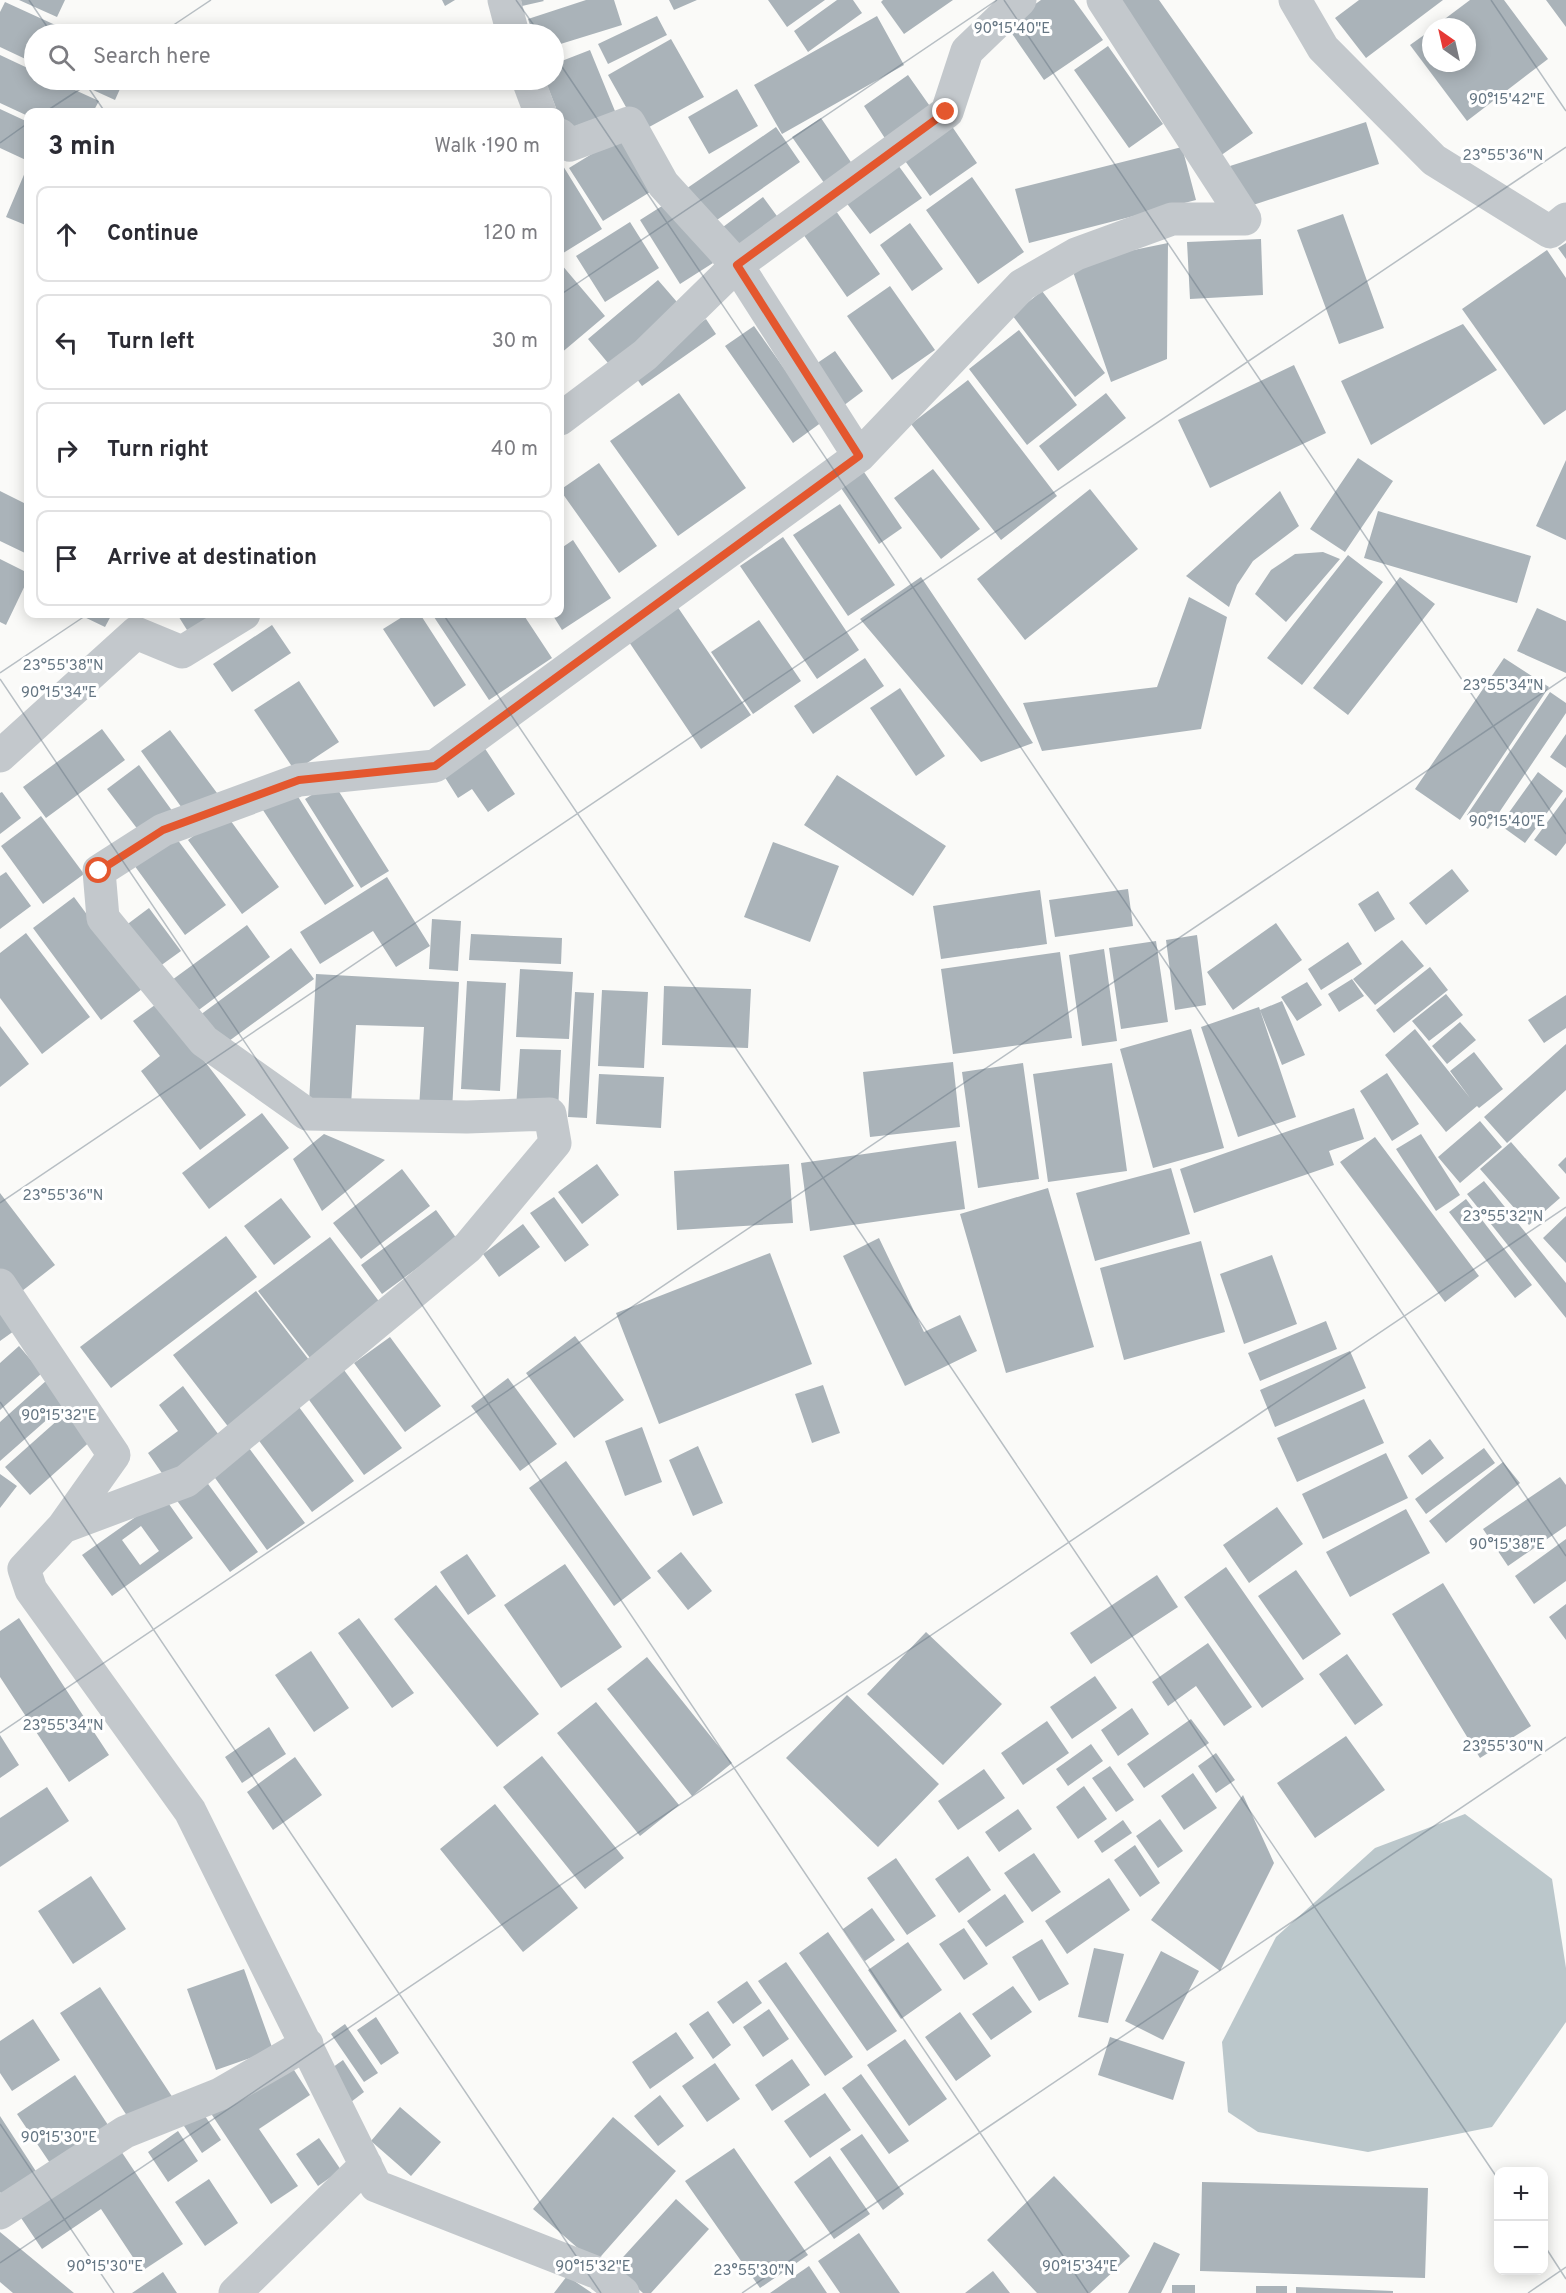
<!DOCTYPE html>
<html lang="en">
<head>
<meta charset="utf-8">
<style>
  :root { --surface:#fff; --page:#f2f2f3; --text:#2b2b33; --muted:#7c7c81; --line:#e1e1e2 }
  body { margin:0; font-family:Overpass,sans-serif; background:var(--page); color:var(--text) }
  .controls { position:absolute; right:18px; bottom:18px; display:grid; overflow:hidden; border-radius:12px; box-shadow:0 3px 15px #0003 }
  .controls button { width:54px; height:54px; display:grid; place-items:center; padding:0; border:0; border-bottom:2px solid var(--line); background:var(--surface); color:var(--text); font:30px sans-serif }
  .compass { position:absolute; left:1422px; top:18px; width:54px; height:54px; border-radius:50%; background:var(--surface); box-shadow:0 3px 15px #0003; rotate:326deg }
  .stop { position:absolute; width:18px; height:18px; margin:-14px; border:4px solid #e4572e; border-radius:50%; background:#fff }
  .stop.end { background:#e4572e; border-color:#fff; box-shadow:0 2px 6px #0008 }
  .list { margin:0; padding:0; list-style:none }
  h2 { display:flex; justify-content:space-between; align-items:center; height:78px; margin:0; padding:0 24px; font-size:26px }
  h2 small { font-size:20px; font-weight:400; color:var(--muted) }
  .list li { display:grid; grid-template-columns:39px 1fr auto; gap:18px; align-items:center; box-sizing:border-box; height:96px; margin:0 12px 12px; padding:0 12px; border:2px solid var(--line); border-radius:12px }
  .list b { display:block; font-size:22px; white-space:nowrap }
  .list em { font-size:20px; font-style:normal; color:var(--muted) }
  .icon { flex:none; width:33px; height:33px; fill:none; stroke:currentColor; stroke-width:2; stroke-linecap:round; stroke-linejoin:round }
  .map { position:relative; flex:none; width:1566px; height:2293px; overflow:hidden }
  .search { position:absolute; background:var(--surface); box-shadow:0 3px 15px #0003; left:24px; top:24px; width:540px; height:66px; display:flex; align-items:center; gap:15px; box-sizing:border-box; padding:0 21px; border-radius:33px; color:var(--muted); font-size:22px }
  .panel { position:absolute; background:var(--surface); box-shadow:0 3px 15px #0003; left:24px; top:108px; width:540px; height:510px; border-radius:12px }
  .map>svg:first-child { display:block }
  .water { fill:#bbc7cb }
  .building { fill:#aab3b9; fill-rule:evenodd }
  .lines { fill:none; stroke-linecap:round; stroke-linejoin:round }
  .minor { stroke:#c3c8cc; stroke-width:33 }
  .route { stroke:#e4572e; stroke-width:8 }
  .ticks { fill:none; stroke:#657683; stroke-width:1.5; stroke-opacity:0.45 }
  .ticks-label { font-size:15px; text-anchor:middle; fill:#657683; stroke:#fff; stroke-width:6; stroke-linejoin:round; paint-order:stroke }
</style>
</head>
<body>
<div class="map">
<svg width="1566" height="2293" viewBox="0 0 1566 2293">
  <rect width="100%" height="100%" fill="#fafaf8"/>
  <!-- water -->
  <path class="water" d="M1465,1814l87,65 14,89v54l-74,105 -124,25 -110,-20 -30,-20 -6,-70 54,-105 99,-89z"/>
  <!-- building -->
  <path class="building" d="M19,0h46l-8,17z
    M442,0h13l-10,6z
    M521,0h22l1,1 -22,5z
    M586,0h28l8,25 -68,21v-12h-21l-5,-15z
    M669,0h28l-23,10z
    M768,0h57l-38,27z
    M837,0h16l9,13 -54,39 -14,-21z
    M883,0h70l-49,34 -23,-32z
    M1041,0h33l29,40 -59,40 -38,-55z
    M1110,0h49l94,133 -33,23z
    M1359,0h84l-77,58 -31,-40z
    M1470,0h34l44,59 -81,62 -57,-76 21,-15v33h36v-36h-33z
    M1546,0h20v27z
    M5,2l70,32h-41v29l-34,-16v-35z
    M657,16l10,19 -59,29 -10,-20z
    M877,16l27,49 -122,69 -28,-49z
    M671,39l33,58 -64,35 -32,-57z
    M1108,46l55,78 -34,24 -55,-78z
    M590,50l27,66 -50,20 -22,-56h9v-16z
    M0,55l34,16v9h19l46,21 -6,11h-65v4l-28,-13z
    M908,75l26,37 -46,31 -24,-37z
    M71,80h53l-9,20z
    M737,89l21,37 -49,28 -21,-37z
    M0,109l28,13v39l-28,-13z
    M821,118l36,53 -28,19 -37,-53z
    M1366,122l13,42 -135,44 -14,-42z
    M951,125l26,38 -47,33 -27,-38z
    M776,127l24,35 -96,67 -24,-36z
    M621,136l34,53 -52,32 -34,-53z
    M1182,147l14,53 -167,43 -14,-54z
    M560,161l42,68 -42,26z
    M898,165l24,33 -52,36 -25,-33z
    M26,170l2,1v55l-22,-9z
    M972,177l52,75 -46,32 -52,-74z
    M763,197l22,30 -48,35 -22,-29z
    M673,199l40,64 -33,21 -40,-64z
    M836,211l44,63 -33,23 -44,-63z
    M1343,214l41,114 -45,16 -42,-114z
    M630,222l29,46 -54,34 -29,-46z
    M910,223l33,46 -31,22 -32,-46z
    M1261,239l2,56 -73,4 -3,-57z
    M1168,243l-1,116 -56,23 -41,-119z
    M1566,243v16l-8,-11z
    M1547,250l19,28v132l-22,15 -82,-116z
    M561,264l44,52 -45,38v-89z
    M658,280l25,29 -70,60 -25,-30z
    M890,286l45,64 -43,30 -45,-64z
    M1042,291l63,82 -30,24 -63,-82z
    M706,319l10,15 -74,52 -11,-15z
    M1463,324l34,46 -126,75 -30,-64z
    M754,326l68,96 -29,21 -68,-97z
    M1019,330l58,75 -50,40 -58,-76z
    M835,351l28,40 -24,18 -29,-41z
    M1294,365l32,68 -116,55 -32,-68z
    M968,380l89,116 -56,44 -90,-116z
    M679,393l67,95 -68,48 -68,-95z
    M1106,393l20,25 -68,53 -19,-25z
    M1358,458l35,23 -48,71 -35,-23z
    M1566,460v80l-30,-14z
    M599,463l58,83 -38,27 -59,-83z
    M933,469l47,60 -39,30 -47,-61z
    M864,472l38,56 -23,16 -38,-56z
    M1090,489l48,60 -113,91 -48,-61z
    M0,491l28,14v41l-3,7 -25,-12z
    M1280,491l19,35 -46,35 -16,24 -8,22 -43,-31z
    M840,504l55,81 -47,31 -55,-81z
    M1378,511l153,45 -14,47 -153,-45z
    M783,537l76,113 -42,29 -77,-113z
    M573,540l38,58 -49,32 -10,-16h8v-65z
    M1323,552l17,7 -54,63 -31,-28 16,-24 24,-16z
    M1348,555l35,27 -81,103 -35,-27z
    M0,559l28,14v6l-22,46 -6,-3z
    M921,577l112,166 -52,19 -121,-143z
    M1400,577l35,27 -87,111 -35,-27z
    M1189,597l38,20 -26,112 -159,22 -19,-48 134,-16z
    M677,606l74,109 -50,34 -74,-110z
    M1537,608l29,13v52l-49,-22z
    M78,614h34l-7,13z
    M177,614h45l-30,24z
    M407,614h13l46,71 -32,22 -51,-78z
    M432,614h91l29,44 -63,42z
    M759,620l42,61 -48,33 -42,-62z
    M272,625l19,28 -59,39 -19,-28z
    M865,658l19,28 -71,48 -19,-28z
    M1504,658l45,29 -89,133 -45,-31z
    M299,681l40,61 -44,29 -41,-61z
    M900,688l45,68 -29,20 -46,-68z
    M1550,692l16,11v10l-78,116 -21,-14z
    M102,729l23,31 -79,58 -23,-31z
    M170,730l47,63 -30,22 -46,-64z
    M1566,734v34l-16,-11z
    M480,741l35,53 -27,18 -16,-23 -14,9 -19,-30z
    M139,765l34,47 -31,23 -35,-46z
    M1538,772l25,19 -38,52 -25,-18z
    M837,775l109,71 -33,50 -109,-71z
    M333,782l56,89 -28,17 -56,-89z
    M2,792l19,26 -21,16v-41z
    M297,795l57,91 -29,19 -66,-101z
    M1566,797v46l-10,13 -22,-16z
    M225,813l54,74 -37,27 -54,-74z
    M41,816l43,58 -41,30 -42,-58z
    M174,835l52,70 -41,30 -51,-70z
    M773,842l66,24 -29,76 -66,-25z
    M1452,869l17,22 -43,34 -17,-22z
    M6,872l25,34 -31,23v-53z
    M387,877l43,69 -34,21 -23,-36 -53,33 -20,-32z
    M1128,889l5,37 -78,11 -6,-37z
    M1040,890l7,54 -106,15 -8,-53z
    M1378,891l17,28 -20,13 -17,-28z
    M74,897l68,92 -41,31 -68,-92z
    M149,908l32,43 -25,18 -31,-43z
    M432,919l29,2 -3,50 -29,-2z
    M1276,923l26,37 -69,50 -26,-38z
    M247,925l23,32 -74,55 -24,-32z
    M26,933l64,84 -48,37 -42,-56v-45z
    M471,934l91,4 -1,26 -92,-4z
    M1197,935l9,70 -31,5 -9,-70z
    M1402,940l22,26 -49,39 -22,-26z
    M1156,941l12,81 -47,7 -12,-81z
    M1348,942l14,22 -41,26 -13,-21z
    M291,948l23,31 -96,70 -22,-31z
    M1104,949l13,92 -35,5 -13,-91z
    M1060,952l12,86 -119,16 -12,-85z
    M1430,967l18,23 -54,43 -18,-23z
    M520,969l53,3 -4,67 -53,-2z
    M316,974l143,8 -7,129 -33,-2 5,-82 -68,-2 -5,80 -42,-2z
    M1352,979l12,17 -25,16 -11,-18z
    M467,981l39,2 -6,108 -39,-2z
    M1307,982l15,23 -25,16 -16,-24z
    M664,986l87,3 -3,59 -86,-3z
    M602,990l46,2 -4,76 -46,-2z
    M575,992l19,1 -7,125 -19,-1z
    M1446,994l17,21 -34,26 -17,-20z
    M1566,995v33l-22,15 -16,-23z
    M1282,1001l23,54 -23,10 -22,-55z
    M159,1002l87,113 -46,35 -59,-79 19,-15 -27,-35z
    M1259,1007l37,110 -58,20 -37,-110z
    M1460,1022l16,18 -29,24 -15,-18z
    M0,1026l29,38 -29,23z
    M1191,1029l33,119 -71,20 -33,-119z
    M1415,1029l55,69 -20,-27 24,-19 29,37 -24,19 -2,-2 -31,26 -61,-77z
    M1566,1044v46l-59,53 -23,-26z
    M520,1049l41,1 -3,61 -42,-3z
    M953,1062l7,65 -90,10 -7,-65z
    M1023,1063l16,116 -61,9 -16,-116z
    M1112,1063l15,108 -79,11 -15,-108z
    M1387,1073l32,51 -27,17 -32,-50z
    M599,1074l65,3 -3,51 -65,-4z
    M1354,1108l10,31 -35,12 5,14 -140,48 -14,-44z
    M262,1113l27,35 -80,61 -27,-36z
    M1480,1121l22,26 -42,36 -22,-26z
    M324,1134l61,26 -63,51 -29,-52z
    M1421,1134l39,61 -24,16 -40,-62z
    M1375,1137l104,139 -34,26 -105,-140z
    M956,1141l9,68 -155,22 -9,-68z
    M1511,1142l49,56 -31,27 -49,-56z
    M1566,1157v17l-8,-9z
    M597,1164l22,31 -37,29 -24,-32z
    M789,1164l4,59 -116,7 -3,-59z
    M1171,1168l19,66 -95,27 -19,-68z
    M402,1169l28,37 -69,53 -28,-36z
    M1484,1181l82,102v35l-99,-124z
    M1048,1188l46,159 -88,26 -46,-159z
    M0,1193l55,72 -38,30 -17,-23z
    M554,1197l35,48 -24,17 -35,-49z
    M281,1198l30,39 -37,28 -30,-39z
    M1466,1199l66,86 -17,13 -66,-86z
    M436,1210l21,29 -75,55 -21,-29z
    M1566,1216v47l-23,-25z
    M523,1224l17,23 -41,30 -16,-23z
    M226,1236l31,41 -146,111 -31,-41z
    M330,1237l51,67 -71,54 -52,-67z
    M879,1238l45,94 36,-17 17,36 -72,35 -62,-130z
    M1201,1241l24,91 -101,28 -24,-92z
    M770,1253l42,111 -153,60 -43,-111z
    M1272,1255l25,69 -53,20 -24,-70z
    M256,1291l60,78 -83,64 -60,-78z
    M0,1313l14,18 -14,10z
    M1326,1321l11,28 -77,32 -12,-28z
    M575,1336l49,64 -50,38 -48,-65z
    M390,1337l51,69 -36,26 -51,-69z
    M19,1346l23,27 -42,37v-47z
    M1350,1351l16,37 -91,39 -15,-37z
    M341,1366l61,82 -38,27 -60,-82z
    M508,1378l49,66 -37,27 -49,-65z
    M47,1380l20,22 -67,59v-39z
    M823,1385l17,48 -28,10 -17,-49z
    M183,1386l41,56 -56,40 -20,-29 30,-22 -19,-26z
    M1364,1399l20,44 -87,39 -20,-44z
    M296,1403l58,78 -42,31 -58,-78z
    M69,1410l25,28 -64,57 -25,-28z
    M642,1427l20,55 -37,14 -20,-55z
    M1430,1439l14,19 -22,17 -14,-19z
    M246,1444l59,79 -38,27 -57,-79z
    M698,1446l25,57 -30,13 -24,-56z
    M1484,1448l11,15 -69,51 -11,-15z
    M1386,1453l22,45 -85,41 -21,-45z
    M566,1461l85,117 -37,28 -85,-118z
    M1503,1462l17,21 -74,60 -17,-22z
    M0,1474l17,12 -17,22z
    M203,1477l55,75 -28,20 -55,-74z
    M1560,1477l6,8v41l-58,40 -25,-37z
    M164,1497l29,41 -81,58 -30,-41zM141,1526l18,25 -19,14 -18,-25z
    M1277,1507l26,37 -54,39 -26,-38z
    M1406,1509l24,44 -80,44 -24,-45z
    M1566,1539v42l-32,23 -19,-28z
    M681,1552l31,39 -24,19 -31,-39z
    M467,1554l29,42 -28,19 -28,-43z
    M565,1564l57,83 -61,41 -57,-83z
    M1226,1567l78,112 -42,29 -78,-111z
    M1296,1570l45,64 -38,26 -45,-64z
    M1157,1575l21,32 -87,57 -21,-31z
    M1443,1583l88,143 -51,32 -88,-144z
    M436,1585l103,129 -42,33 -103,-128z
    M1566,1604v36l-17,-23z
    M19,1618l90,137 -40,27 -69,-105v-46z
    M359,1618l55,75 -22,15 -54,-75z
    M926,1632l76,72 -59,61 -76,-71z
    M1208,1643l44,64 -28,19 -28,-40 -28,20 -16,-24z
    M311,1651l38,57 -35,24 -39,-57z
    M1347,1654l36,51 -28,20 -36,-51z
    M647,1657l85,106 -40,33 -85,-107z
    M1095,1676l22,32 -45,31 -22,-32z
    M847,1695l92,89 -61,63 -92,-89z
    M596,1702l83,103 -39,31 -83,-103z
    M1132,1708l17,26 -31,22 -17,-26z
    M1191,1719l18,24 -65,45 -17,-24z
    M1047,1721l22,32 -46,32 -22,-32z
    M269,1727l17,27 -44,29 -17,-26z
    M0,1735l19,30 -19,13z
    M1346,1736l39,54 -70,48 -38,-55z
    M1091,1744l12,17 -35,25 -12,-17z
    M1216,1753l19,27 -19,13 -18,-27z
    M542,1756l82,102 -39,31 -82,-102z
    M295,1757l27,38 -49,35 -26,-38z
    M1110,1766l24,34 -18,12 -24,-34z
    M984,1769l21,29 -47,32 -20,-29z
    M1193,1773l24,35 -33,22 -23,-34z
    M1084,1786l23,33 -29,20 -22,-32z
    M47,1787l22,34 -69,46v-49z
    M1243,1795l31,68 -54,108 -69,-51z
    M495,1804l83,104 -55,44 -83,-103z
    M1018,1809l14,20 -33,23 -14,-20z
    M1160,1819l23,32 -25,17 -22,-32z
    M1123,1820l9,13 -30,20 -8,-12z
    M1135,1845l25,38 -20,14 -26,-37z
    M1034,1853l27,39 -29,20 -28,-39z
    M968,1856l23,34 -32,23 -24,-34z
    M896,1858l40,58 -29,19 -40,-57z
    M91,1876l35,53 -53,35 -35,-53z
    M1109,1878l21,32 -63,44 -22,-33z
    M1005,1894l19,28 -38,25 -19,-26z
    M872,1908l23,32 -30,21 -22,-32z
    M964,1928l24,36 -24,16 -25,-36z
    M828,1932l69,99 -30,20 -68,-98z
    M1042,1939l27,45 -30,17 -27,-44z
    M908,1942l34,48 -41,29 -33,-49z
    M1094,1948l30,6 -16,69 -30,-6z
    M1161,1951l38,20 -36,69 -38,-19z
    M786,1962l67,95 -28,19 -67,-95z
    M244,1969l29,81 -57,20 -29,-81z
    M747,1981l15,22 -29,21 -16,-22z
    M1013,1986l19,26 -41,28 -19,-26z
    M100,1987l73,111 -40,27 -73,-112z
    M769,2009l20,30 -26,18 -20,-30z
    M708,2011l23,34 -18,14 -24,-35z
    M960,2012l31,44 -35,25 -31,-44z
    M376,2017l23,36 -18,12 -24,-35z
    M33,2019l27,41 -48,31 -12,-18v-32z
    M345,2024l33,49 -14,9 -33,-48z
    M676,2032l18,26 -44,31 -18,-27z
    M1110,2037l75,25 -12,38 -75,-25z
    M905,2039l42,60 -38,27 -42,-61z
    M287,2059l23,36 -51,34 39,57 -27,18 -61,-92z
    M792,2059l18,26 -38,26 -17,-26z
    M343,2060l21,32 -13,10 -22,-32z
    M715,2063l25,36 -33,23 -25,-36z
    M861,2074l48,67 -20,13 -47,-66z
    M75,2075l37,56 -58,38 -37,-55z
    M825,2093l26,37 -41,28 -26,-37z
    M660,2095l24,31 -26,20 -24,-30z
    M400,2107l41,35 -30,34 -40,-35z
    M201,2110l20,30 -19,13 -20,-30z
    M0,2116l39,60 -34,24 -5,-8z
    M613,2117l63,54 -81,92 -62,-54z
    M178,2131l20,30 -30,21 -20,-30z
    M862,2134l42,60 -21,16 -43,-61z
    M319,2138l22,32 -23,16 -22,-32z
    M115,2142l68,102 -41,27 -41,-62 -59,40 -27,-40z
    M734,2148l74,107 -48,33 -75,-107z
    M830,2156l40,58 -36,25 -40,-57z
    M1054,2176l76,80 -40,37h-53l-50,-53z
    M209,2179l29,44 -33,23 -30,-44z
    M1202,2182l226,6 -3,90 -225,-7z
    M676,2199l33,30 -58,64h-8l-29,-26z
    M0,2232l74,61h-61l-13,-11z
    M859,2233l41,60h-60l-22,-32z
    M1154,2242l26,12 -19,39h-33z
    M809,2266l18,27h-57z
    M993,2271l17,22h-45z
    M163,2272l14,21h-45z
    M567,2276l25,17h-38z
    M1172,2285h23v8h-23z
    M1256,2286h31v7h-31z
    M1296,2287l97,4v2h-97z"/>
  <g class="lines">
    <!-- minor -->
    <path class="minor" d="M504,0l9,34
      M1295,0l28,48 111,112 116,72 16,-13
      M528,80l12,32
      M560,135l10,10 59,-22 34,61 74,81 122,191
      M560,419l85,-64 92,-90 210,-153 20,-61 53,-51
      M0,756l136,-123 46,19 62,-38
      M0,1285l114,170 -51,72 -39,42 7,21 159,221 186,375 222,87 25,20
      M63,1527l123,-46 282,-234 87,-104 -5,-29 -83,3 -160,-3 -103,-73 -101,-123 -4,-47 64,-41 136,-50 136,-14 424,-310 163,-171 54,-31 96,-35h73l-142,-219
      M0,2213l125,-81 95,-38 87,-50
      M235,2293l131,-128"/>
  </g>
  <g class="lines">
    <!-- route -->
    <path class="route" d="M99,871l64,-41 136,-50 136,-14 424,-310 -122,-191 209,-153"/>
  </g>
  <!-- ticks -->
  <path class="ticks" d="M29,0l23,34M516,0l24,34M1004,0l562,834M1491,0l75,111M160,34l51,-34M554,55l1012,1501M83,80l22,32M45,112l49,-32M0,143l28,-20M560,295l437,-295M443,614l1055,1565M0,673l88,-59M0,679l1088,1614M0,1203l1566,-1056M0,1402l601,891M0,1733l1566,-1056M0,2124l114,169M1544,2245l22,34M0,2263l1566,-1056M742,2293l824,-556M1528,2293l38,-26"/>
  <g class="ticks-label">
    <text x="1012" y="33">90°15'40"E</text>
    <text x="1507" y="104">90°15'42"E</text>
    <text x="1503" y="160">23°55'36"N</text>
    <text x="63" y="670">23°55'38"N</text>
    <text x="1503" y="690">23°55'34"N</text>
    <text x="59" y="697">90°15'34"E</text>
    <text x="1507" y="826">90°15'40"E</text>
    <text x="63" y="1200">23°55'36"N</text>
    <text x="1503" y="1221">23°55'32"N</text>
    <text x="59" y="1420">90°15'32"E</text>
    <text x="1507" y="1549">90°15'38"E</text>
    <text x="63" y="1730">23°55'34"N</text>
    <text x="1503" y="1751">23°55'30"N</text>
    <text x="59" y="2142">90°15'30"E</text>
    <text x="105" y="2271">90°15'30"E</text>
    <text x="593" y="2271">90°15'32"E</text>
    <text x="1080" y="2271">90°15'34"E</text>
    <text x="754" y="2275">23°55'30"N</text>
  </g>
</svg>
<div class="controls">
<button>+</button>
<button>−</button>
</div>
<svg class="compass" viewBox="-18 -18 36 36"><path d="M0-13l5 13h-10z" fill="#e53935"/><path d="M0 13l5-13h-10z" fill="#7c7c81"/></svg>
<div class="stop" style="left:99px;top:871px"></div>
<div class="stop end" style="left:946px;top:112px"></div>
<div class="search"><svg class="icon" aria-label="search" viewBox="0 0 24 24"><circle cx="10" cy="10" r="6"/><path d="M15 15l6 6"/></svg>Search here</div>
<section class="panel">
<h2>3 min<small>Walk · 190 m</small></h2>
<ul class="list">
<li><svg class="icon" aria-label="ahead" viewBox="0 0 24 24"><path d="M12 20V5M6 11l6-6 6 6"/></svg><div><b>Continue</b></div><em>120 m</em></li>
<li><svg class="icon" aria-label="left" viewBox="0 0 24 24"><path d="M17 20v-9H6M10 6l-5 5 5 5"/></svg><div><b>Turn left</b></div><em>30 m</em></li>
<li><svg class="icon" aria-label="right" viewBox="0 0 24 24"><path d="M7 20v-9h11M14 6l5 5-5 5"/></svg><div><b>Turn right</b></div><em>40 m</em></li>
<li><svg class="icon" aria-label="arrive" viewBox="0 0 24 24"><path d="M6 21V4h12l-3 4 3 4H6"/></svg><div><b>Arrive at destination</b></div></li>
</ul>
</section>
</div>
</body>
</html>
